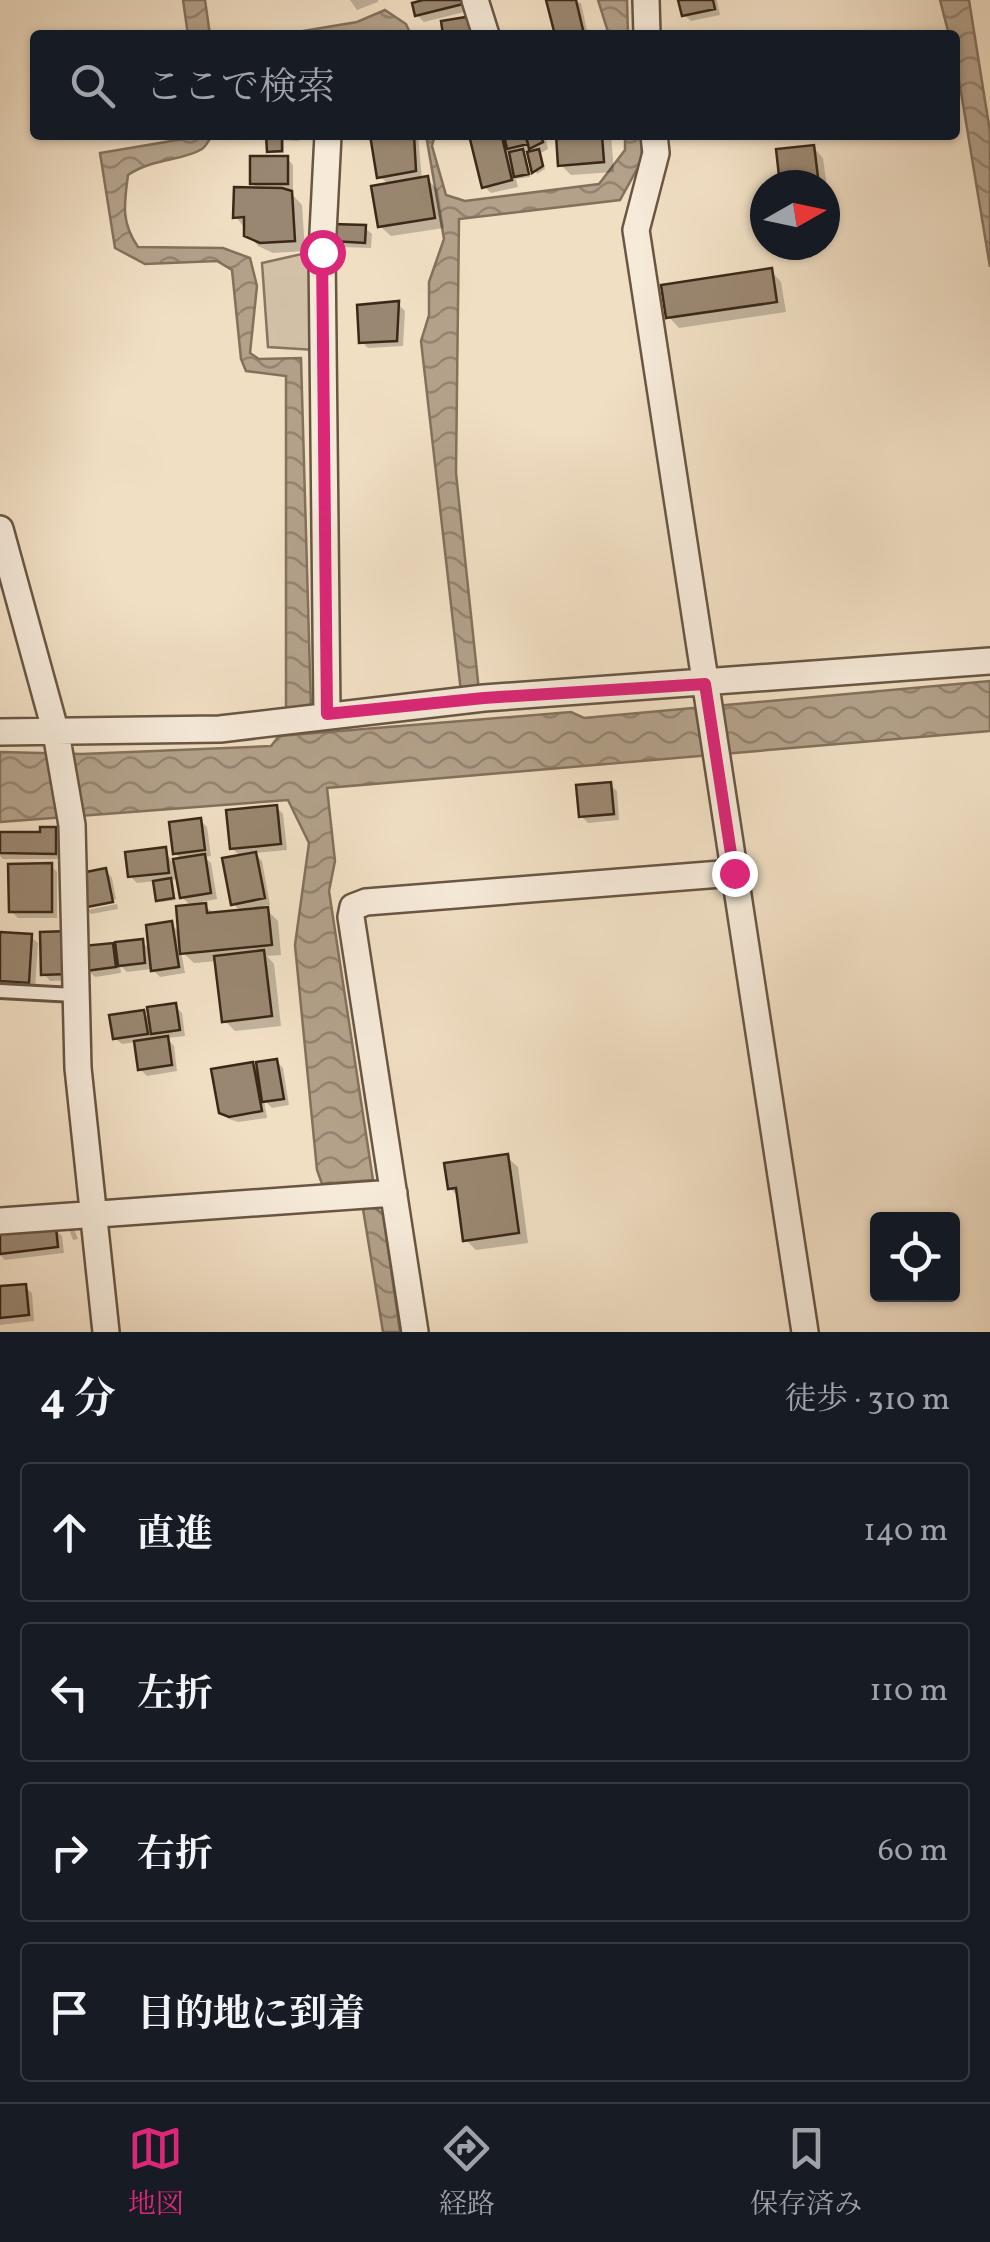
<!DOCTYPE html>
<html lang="ja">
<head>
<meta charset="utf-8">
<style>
  :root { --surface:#171b24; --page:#242831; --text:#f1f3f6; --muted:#9ea1a6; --line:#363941; --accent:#db2777 }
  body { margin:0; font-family:Vollkorn,"Noto Serif JP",serif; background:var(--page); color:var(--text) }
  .controls { position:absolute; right:30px; bottom:30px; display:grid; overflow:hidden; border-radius:10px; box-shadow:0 2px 8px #0004 }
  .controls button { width:90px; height:90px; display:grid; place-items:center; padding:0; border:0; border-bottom:2px solid var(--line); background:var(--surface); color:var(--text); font:50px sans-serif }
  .compass { position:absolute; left:750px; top:170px; width:90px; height:90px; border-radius:50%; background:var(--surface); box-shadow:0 2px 8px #0004; rotate:81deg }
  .stop { position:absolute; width:30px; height:30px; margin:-22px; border:8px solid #db2777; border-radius:50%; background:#fff }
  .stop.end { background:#db2777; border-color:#fff; box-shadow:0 2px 10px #0008 }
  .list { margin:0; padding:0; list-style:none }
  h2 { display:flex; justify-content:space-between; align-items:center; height:130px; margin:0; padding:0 40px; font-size:42px }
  h2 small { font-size:32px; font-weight:400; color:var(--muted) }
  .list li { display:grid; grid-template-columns:65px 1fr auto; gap:30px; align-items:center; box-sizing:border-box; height:140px; margin:0 20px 20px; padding:0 20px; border:2px solid var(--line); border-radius:10px }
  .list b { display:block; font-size:38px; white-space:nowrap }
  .list em { font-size:32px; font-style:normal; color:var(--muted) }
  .icon { flex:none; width:55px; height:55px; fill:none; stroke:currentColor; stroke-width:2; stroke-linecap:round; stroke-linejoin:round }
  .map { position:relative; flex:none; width:990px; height:1332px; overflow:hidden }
  .search { position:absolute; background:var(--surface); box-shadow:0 2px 8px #0004; left:30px; right:30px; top:30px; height:110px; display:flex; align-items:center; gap:25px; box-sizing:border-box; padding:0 35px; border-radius:10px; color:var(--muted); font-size:38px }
  .sheet { height:770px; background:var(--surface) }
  nav { display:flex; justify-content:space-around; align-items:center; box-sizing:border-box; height:140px; border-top:2px solid var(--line); background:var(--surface); font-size:28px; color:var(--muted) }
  nav a { display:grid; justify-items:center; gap:5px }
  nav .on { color:var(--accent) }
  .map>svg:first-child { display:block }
  .green { fill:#d2c0a7; stroke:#877460; stroke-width:2.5 }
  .water { fill:url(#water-waves); stroke:#83715c; stroke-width:2.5 }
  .shadow { fill:#0003 }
  .building { fill:#9a8771; stroke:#3c2818; stroke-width:2.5 }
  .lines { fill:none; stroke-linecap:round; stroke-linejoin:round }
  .service-casing { stroke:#695643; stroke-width:18 }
  .minor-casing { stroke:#695643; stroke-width:30 }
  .service { stroke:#f6ead9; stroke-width:12 }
  .minor { stroke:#f6ead9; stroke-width:25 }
  .route { stroke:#db2777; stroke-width:12 }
</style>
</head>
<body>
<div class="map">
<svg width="990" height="1332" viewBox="0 0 990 1332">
  <defs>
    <pattern id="water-waves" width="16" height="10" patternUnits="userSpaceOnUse" patternTransform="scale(2.5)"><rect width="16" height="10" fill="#b3a18a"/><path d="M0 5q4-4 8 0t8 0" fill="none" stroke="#938370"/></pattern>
  </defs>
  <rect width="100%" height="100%" fill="#f1dfc4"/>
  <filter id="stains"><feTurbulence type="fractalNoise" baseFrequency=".002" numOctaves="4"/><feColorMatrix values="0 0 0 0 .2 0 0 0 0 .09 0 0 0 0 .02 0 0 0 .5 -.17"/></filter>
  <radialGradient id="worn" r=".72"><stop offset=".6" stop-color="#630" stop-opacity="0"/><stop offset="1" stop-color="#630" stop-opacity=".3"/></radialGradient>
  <!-- green -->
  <path class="green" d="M315,251v99l-47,-3 -6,-84z"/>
  <!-- water -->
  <path class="water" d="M183,0h22l5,35h-22z
    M598,0h29l1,35h-19z
    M940,0h29l21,132v135l-35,-211v-21h-6z
    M385,10l21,14 5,11h-31l-6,-3 -14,3h-81l78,-13z
    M191,135h21c-2,4 -6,11 -10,14 -19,12 -49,9 -74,26 -4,30 -7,47 10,72l85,1 27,10 7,28 -7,67 9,6 42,-1 10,351 -25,3v-336l-40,-5 -5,-12 -9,-89 -15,-9 -72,3 -30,-16 -15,-95 89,-15z
    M426,135h9l-3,11 14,49 19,6 134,-17 26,-34v-15h16l1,25 -22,40 -161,19 -3,254 23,218 -18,1 -40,-351 8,-26v-33l15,-43z
    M990,681v50l-663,57 8,73 -6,30 44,289 -51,4 -5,-14 -22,-225 14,-102 -21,-43 -288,22v-70l82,2 189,-8 8,-10 292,-24 13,6z
    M374,1207l9,7 17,118h-17l-20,-123z"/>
  <!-- shadow -->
  <path class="shadow" d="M350,0h28v2l-21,8z
    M434,0h36l2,10 -48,12 -7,-7z
    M557,0l24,3 7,32h-31l-8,-33z
    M681,0h36l3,15 -29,6 -7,-6z
    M246,135h53v6l-15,-1v13h-12l-3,-13h-18z
    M373,135h45l4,45 5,-1 11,11 6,38 -53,8 -11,-10 9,-41 -9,-9z
    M471,135h32l5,5 -1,-5h38l3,14 -7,4 4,16 -8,5 -8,-23 -4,1 5,25 -14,2 2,8 -27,6 -7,-7z
    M558,135h53l3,37 -43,3 -11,-11z
    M813,147l10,11 7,51 -5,1v-25h-42z
    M287,158l6,7v25h-5l14,15 3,46 -32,2 -15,-7 -22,-29 23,-27 -7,-7z
    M365,228l7,6 -1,14 -30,-1 -7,-7z
    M790,245h26l-5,13 -14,-5z
    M771,271l10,11 5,30 -107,16 -10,-11z
    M398,304l7,7 -2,35 -35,2 -7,-7z
    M610,785l7,6 2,29 -31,3 -7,-7z
    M276,807l7,7 4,36 -33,3 8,8 8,44 -7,1 15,15 3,34 -14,1 7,8 7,62 -46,5 -11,-11 -7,-59 -23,2 -13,-12 4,22 -25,4 -8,-8 -25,3 -7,-7 1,8 -26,4 -7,-7 24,-25 7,7 23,-11 9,10 20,-27 10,10 11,-27 -10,-10 -3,-18 -10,1 7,20 -15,2 -5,-21 -19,2 -7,-7 35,-26 7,12 10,-2 -7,-7 25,-33 7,7 4,29 -7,1 7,6 6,36 -16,3 14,13 27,-3 -9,-8 8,-47 -9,-9z
    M55,830l7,6v23h-59l-3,-3v-21h42z
    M51,866l6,6v46h-39l-7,-7z
    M106,871l6,7 4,21 -32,8z
    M117,904l1,5 -27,5 -4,-4z
    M0,934l31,3 7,6 -3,46 -35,-5z
    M42,934l33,46 -25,1 -6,-7z
    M175,1006l7,7 3,23 -18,2 7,8 3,25 -30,5 -7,-7 -4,-27 -14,2 -7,-6 28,-26 9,9z
    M276,1061l7,7 6,37 -17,3 -8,-8 3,18 -29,4 -9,-3 -8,-7 32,-47 7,7z
    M507,1157l11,10 10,76 -52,7 -11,-11 -6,-42 -9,-9z
    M73,1226l5,13 -5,1 -5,-13z
    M55,1229l7,7 2,17 -59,7 -5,-5v-19z
    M25,1287l7,6 2,28 -34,4v-36z"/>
  <!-- building -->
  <path class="building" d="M423,0h43l1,3 -52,13 -3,-13z
    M546,0h30l8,34 -29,1z
    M678,0h35l2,9 -33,7z
    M472,16l3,19h-32l-2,-14z
    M266,135h16v16l-15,1z
    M370,135h44l2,36 -39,7z
    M469,135l33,2 10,43 -30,8z
    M504,135h21l3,9 -21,5z
    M526,135h15l2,7 -14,7z
    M556,135h46l2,27 -46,4z
    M814,145l5,40h-39l-4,-36z
    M523,149l6,25 -15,3 -5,-25z
    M539,149l4,17 -11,7 -5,-21z
    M250,156h38v28h-38z
    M428,176l7,42 -57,9 -7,-41z
    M234,187l48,1 10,3 3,50 -35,2 -16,-7v-19l-11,1z
    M332,224l34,1 -1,18 -33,-2z
    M772,268l5,34 -111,16 -5,-33z
    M399,301l-2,40 -38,2 -2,-38z
    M611,782l3,32 -35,3 -3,-32z
    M277,805l4,39 -51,5 -4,-39z
    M201,818l4,32 -32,4 -4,-32z
    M40,827h16v27l-56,-1v-21h40z
    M166,847l3,26 -41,4 -3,-25z
    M256,852l9,46 -34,7 -9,-47z
    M205,854l6,39 -31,5 -7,-39z
    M52,863v49h-43l-1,-48z
    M106,868l7,34 -31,6 -6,-34z
    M171,878l3,20 -18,3 -3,-20z
    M206,903l1,10 61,-6 4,38 -92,9 -4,-48z
    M172,921l7,46 -28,4 -5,-46z
    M68,931l1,43 -28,1 -1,-43z
    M0,932l32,2 -3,49 -29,-2z
    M143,939l2,24 -27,3 -3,-24z
    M113,943l3,24 -31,4 -3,-25z
    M264,950l8,66 -50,6 -8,-66z
    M176,1003l4,27 -29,4 -4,-27z
    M144,1010l4,24 -35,5 -4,-24z
    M168,1036l4,29 -34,5 -4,-29z
    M277,1059l7,40 -22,3 -6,-40z
    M253,1062l9,49 -33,6 -10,-4 -8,-44z
    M508,1154l11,79 -56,8 -7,-53 -8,1 -4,-26z
    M56,1227l2,20 -58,7v-20z
    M26,1284l3,31 -29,3v-32z"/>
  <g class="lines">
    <defs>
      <path id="service" d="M0,991l74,4"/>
      <path id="minor" d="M475,0l11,35
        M646,0l1,35
        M654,135l2,18 -20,77 169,1102
        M0,529l56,204 16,92 6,243 28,264
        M327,714l-5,-462 6,-117
        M0,732l220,-3 264,-31 506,-37
        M0,1221l394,-28
        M415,1332l-64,-415 2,-10 13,-5 368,-29"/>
    </defs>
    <!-- service casing -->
    <use href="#service" class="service-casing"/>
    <!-- minor casing -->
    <use href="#minor" class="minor-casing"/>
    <!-- service -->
    <use href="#service" class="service"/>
    <!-- minor -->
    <use href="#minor" class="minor"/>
  </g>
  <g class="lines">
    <!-- route -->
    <path class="route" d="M322,252l5,462 157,-16 221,-14 29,189"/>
  </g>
  <rect width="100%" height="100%" filter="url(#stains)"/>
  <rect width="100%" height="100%" fill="url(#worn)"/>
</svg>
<div class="controls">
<button><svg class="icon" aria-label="locate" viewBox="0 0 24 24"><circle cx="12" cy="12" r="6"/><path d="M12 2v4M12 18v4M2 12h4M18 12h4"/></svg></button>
</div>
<svg class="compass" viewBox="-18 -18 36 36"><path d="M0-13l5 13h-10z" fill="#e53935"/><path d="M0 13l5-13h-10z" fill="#9ea1a6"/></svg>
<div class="stop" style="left:322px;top:252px"></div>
<div class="stop end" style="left:734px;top:873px"></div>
<div class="search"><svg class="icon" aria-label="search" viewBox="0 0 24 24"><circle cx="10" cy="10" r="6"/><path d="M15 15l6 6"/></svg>ここで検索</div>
</div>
<section class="sheet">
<h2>4 分<small>徒歩 · 310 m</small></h2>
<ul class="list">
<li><svg class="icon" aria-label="ahead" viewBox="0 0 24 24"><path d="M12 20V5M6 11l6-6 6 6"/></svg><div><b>直進</b></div><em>140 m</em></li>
<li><svg class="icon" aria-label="left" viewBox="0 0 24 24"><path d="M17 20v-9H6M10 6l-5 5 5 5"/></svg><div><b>左折</b></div><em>110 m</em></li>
<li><svg class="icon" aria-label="right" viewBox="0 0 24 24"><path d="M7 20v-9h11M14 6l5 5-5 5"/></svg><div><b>右折</b></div><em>60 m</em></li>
<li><svg class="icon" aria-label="arrive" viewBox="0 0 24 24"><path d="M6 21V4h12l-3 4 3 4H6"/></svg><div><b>目的地に到着</b></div></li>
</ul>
</section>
<nav>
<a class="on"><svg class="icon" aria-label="map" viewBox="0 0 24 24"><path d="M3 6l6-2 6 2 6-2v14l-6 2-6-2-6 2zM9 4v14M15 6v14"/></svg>地図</a>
<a><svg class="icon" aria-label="directions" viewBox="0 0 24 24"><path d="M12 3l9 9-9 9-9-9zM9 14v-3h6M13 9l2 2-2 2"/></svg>経路</a>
<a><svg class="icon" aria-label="saved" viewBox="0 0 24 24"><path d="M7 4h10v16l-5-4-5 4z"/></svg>保存済み</a>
</nav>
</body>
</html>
